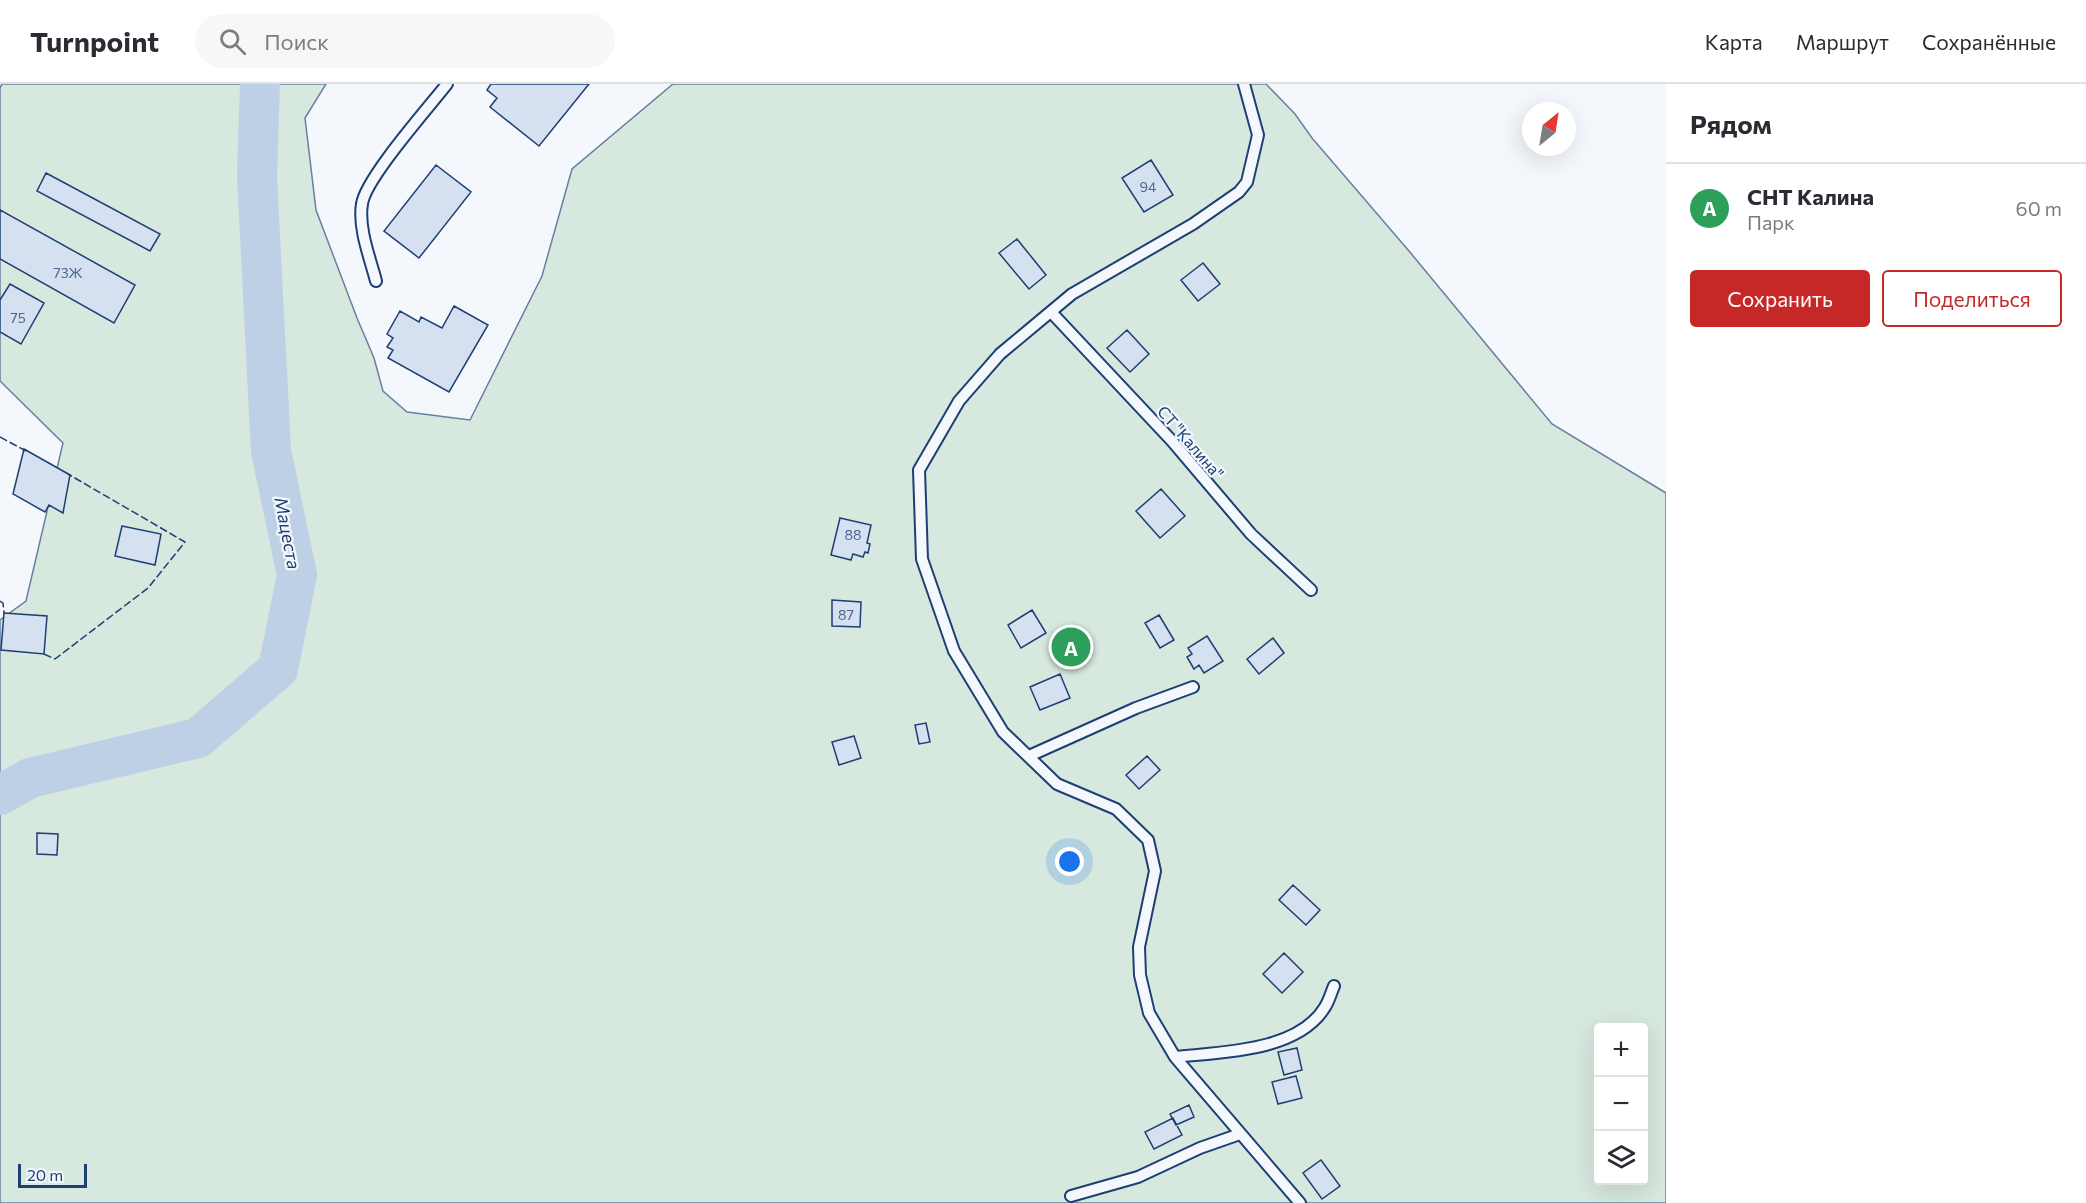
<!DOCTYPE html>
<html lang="ru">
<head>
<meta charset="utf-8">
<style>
  :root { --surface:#fff; --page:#f7f7f7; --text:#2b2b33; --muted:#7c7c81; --line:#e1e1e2; --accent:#c62828 }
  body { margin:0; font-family:Commissioner,sans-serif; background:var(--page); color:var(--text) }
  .controls { position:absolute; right:18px; bottom:18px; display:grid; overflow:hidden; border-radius:6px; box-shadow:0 6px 24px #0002 }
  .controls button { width:54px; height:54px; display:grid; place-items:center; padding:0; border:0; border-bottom:2px solid var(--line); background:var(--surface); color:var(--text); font:30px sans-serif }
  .compass { position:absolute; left:1522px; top:18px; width:54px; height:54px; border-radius:50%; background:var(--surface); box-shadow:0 6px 24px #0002; rotate:30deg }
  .scale { position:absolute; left:18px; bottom:15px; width:69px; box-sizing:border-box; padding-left:6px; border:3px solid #1d3f73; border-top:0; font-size:16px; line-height:21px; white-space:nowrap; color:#1d3f73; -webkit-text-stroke:4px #f4f7fb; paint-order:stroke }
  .you { position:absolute; left:1070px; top:778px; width:21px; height:21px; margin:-15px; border:4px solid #fff; border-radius:50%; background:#1a73e8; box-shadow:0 0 0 9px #1a73e833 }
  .badge { display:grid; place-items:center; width:39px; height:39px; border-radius:50%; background:var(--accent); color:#fff; font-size:20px; font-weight:700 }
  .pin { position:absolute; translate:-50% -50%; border:3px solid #fff; box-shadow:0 2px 6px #0006 }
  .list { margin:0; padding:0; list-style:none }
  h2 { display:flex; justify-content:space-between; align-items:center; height:78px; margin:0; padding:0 24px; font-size:26px }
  h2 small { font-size:20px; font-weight:400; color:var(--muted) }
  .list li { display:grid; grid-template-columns:39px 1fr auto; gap:18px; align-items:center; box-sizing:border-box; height:90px; padding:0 24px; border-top:2px solid var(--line) }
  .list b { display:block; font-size:22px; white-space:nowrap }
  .list p { margin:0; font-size:20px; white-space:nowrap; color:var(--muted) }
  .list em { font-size:20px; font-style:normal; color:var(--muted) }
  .actions { display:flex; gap:12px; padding:18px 24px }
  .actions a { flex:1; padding:14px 0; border:2px solid var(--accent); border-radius:6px; text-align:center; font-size:21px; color:var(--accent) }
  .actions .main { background:var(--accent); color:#fff }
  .icon { flex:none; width:33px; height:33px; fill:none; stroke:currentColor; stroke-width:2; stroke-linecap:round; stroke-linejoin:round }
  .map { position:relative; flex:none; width:1666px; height:1119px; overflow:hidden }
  header { display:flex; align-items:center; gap:36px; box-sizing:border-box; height:84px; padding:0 30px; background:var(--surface); border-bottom:2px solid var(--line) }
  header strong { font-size:28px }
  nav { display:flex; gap:33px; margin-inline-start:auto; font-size:21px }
  .search { width:420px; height:54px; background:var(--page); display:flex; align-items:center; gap:15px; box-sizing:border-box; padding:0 21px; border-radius:33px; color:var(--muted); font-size:22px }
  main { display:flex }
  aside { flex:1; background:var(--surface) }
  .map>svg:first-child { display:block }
  .green { fill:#d7e8df; stroke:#687fa3; stroke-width:1.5; fill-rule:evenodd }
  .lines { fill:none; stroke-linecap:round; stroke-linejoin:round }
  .river { stroke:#bed0e5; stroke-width:40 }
  .building { fill:#d5e0f0; stroke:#1d3f73; stroke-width:1.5 }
  .service-casing { stroke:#1d3f73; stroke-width:14 }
  .service { stroke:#f4f7fb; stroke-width:10 }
  .fence { stroke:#1d3f73; stroke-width:1.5; stroke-dasharray:8 3; stroke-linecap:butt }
  .labels { text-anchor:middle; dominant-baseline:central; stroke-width:4.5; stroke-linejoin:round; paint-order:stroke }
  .number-label { font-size:14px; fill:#4b6792 }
  .street-label { font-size:16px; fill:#1d3f73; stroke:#f4f7fb }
  .water-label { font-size:18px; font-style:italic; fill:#1d3f73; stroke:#f4f7fb }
</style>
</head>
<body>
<header>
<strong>Turnpoint</strong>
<div class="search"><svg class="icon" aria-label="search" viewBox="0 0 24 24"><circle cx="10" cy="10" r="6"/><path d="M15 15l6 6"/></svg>Поиск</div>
<nav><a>Карта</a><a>Маршрут</a><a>Сохранённые</a></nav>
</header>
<main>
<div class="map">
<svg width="1666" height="1119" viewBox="0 0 1666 1119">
  <rect width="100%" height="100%" fill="#f4f7fb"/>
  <!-- green -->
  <path class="green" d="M2,0h324l-21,34 11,92 41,108 17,40 9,33 24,21 63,8 72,-144 30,-107 101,-85h593l29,30 17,24 97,113 143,173 114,69v710h-1666v-583l26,-19 37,-158 -63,-62v-293zM1598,944h46v152h-46z"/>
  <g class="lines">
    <!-- river -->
    <path class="river" d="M0,711l30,-17 168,-40 80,-69 19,-94 -26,-124 -14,-275 3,-92"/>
  </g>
  <!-- building -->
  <path class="building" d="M491,0h98l-50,62 -49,-39 7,-9 -10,-8z
    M1151,76l22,35 -29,17 -22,-34z
    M436,81l35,27 -52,66 -35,-27z
    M46,89l114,61 -10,17 -113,-60z
    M0,126l135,75 -21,38 -114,-64z
    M1017,155l29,36 -17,14 -30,-36z
    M1203,179l17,21 -22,17 -17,-21z
    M10,200l34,19 -23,41 -21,-12v-32z
    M454,222l34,19 -39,67 -61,-34 5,-8 -6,-3 6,-9 -6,-4 13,-23 19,11 2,-5 21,11z
    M1127,246l22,24 -19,18 -23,-24z
    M24,365l46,26 -7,38 -14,-8 -4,7 -32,-18z
    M1161,405l24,27 -25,22 -24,-27z
    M840,434l31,7 -4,18 3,1 -2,9 -3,-1 -2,5 -10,-3 -2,6 -20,-5z
    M122,442l39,8 -6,31 -40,-9z
    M832,516l29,2 -1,25 -28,-1z
    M1032,526l14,23 -25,15 -13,-23z
    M4,529l43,3 -3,38 -43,-4z
    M1159,531l15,25 -14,8 -15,-25z
    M1207,552l16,25 -19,12 -5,-8 -5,4 -7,-12 5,-3 -4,-6z
    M1273,554l11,15 -25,21 -12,-15z
    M1060,590l10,24 -30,12 -10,-23z
    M926,639l4,19 -11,2 -4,-19z
    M854,652l7,22 -22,7 -7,-23z
    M1147,672l13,14 -21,19 -13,-14z
    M37,749l21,1 -1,21 -20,-1z
    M1293,801l27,25 -14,15 -27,-25z
    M1284,869l19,19 -21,21 -19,-19z
    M1297,964l5,22 -18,5 -6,-23z
    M1296,992l6,22 -24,6 -6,-22z
    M1189,1021l5,12 -18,8 -6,-11z
    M1173,1034l9,17 -28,14 -9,-17z
    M1321,1076l19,26 -18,13 -19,-26z"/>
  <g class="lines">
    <defs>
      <path id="service" d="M1244,0l14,51 -11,47 -8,10 -46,32 -121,70 -72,60 -41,47 -40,69 3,89 32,92 49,81 54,52 59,25 32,31 7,31 -16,76 1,28 9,38 26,44 125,146
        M376,197c-6,-23 -18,-53 -14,-77 3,-25 67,-97 85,-120
        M1051,228l121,129 79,93 60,56
        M1029,672l107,-48 57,-21
        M1175,973c46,-5 123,-5 150,-50 4,-6 6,-14 9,-21
        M1071,1112l67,-19 62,-29 40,-14"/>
    </defs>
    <!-- service casing -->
    <use href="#service" class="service-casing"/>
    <!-- service -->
    <use href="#service" class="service"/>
    <!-- fence -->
    <path class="fence" d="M0,353l26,14
      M0,517l3,2 1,10
      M44,570l11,5 93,-71 37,-46 -117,-68"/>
  </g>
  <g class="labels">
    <!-- number labels -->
    <g class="number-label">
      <text x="1148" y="102">94</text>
      <text x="68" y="188">73Ж</text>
      <text x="18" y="233">75</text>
      <text x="853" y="450">88</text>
      <text x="846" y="530">87</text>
    </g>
    <!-- street labels -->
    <g class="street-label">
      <text transform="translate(1191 358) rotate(49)">СТ "Калина"</text>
    </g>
    <!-- water labels -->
    <g class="water-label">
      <text transform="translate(288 449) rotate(79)">Мацеста</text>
    </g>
  </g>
</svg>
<div class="controls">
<button>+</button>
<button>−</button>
<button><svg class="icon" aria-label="layers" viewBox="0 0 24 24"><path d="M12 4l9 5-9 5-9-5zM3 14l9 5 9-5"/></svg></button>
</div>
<svg class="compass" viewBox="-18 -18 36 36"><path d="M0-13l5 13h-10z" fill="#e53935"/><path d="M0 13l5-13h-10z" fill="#7c7c81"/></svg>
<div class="scale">20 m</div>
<div class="you"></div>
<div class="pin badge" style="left:1071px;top:563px;background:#2e9e5b">A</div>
</div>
<aside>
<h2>Рядом<small></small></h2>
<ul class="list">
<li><span class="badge" style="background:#2e9e5b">A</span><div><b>СНТ Калина</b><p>Парк</p></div><em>60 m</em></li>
</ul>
<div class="actions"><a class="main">Сохранить</a><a>Поделиться</a></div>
</aside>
</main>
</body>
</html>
